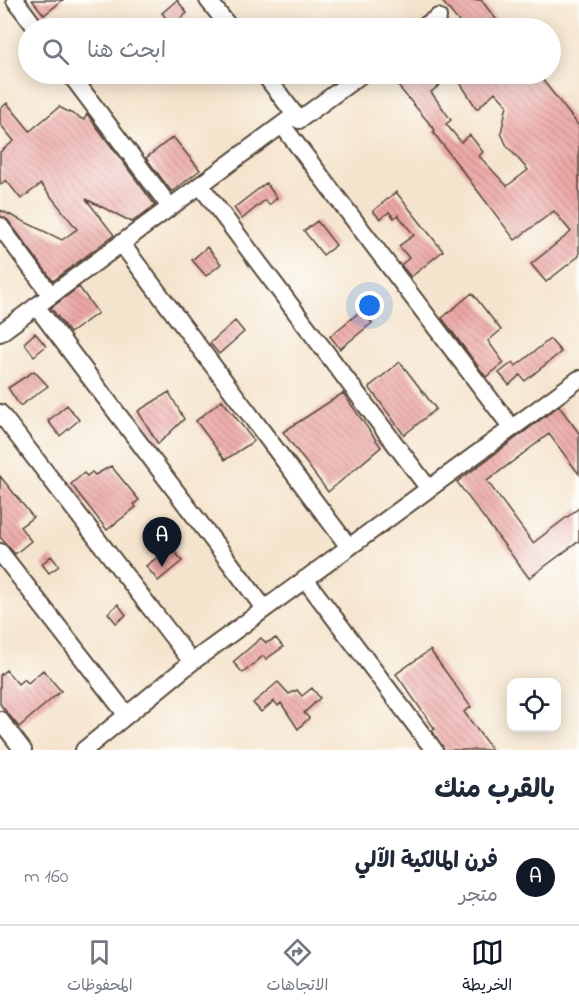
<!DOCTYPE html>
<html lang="ar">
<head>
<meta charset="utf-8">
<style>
  :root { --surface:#fff; --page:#f6f6f7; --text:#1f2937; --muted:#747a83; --line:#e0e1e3; --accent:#111827 }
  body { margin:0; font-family:"Indie Flower","Playpen Sans Arabic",sans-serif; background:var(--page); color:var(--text); direction:rtl }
  .controls { position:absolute; right:18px; bottom:18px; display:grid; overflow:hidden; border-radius:12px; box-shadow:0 3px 15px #0003 }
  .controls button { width:54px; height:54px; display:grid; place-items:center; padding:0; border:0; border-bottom:2px solid var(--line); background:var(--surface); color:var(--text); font:30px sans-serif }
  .you { position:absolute; left:370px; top:306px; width:21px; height:21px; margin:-15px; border:4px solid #fff; border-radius:50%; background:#1a73e8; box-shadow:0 0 0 9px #1a73e833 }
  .badge { display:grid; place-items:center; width:39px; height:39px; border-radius:50%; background:var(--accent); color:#fff; font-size:20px; font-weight:700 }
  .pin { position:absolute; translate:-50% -50px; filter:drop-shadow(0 2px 3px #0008) }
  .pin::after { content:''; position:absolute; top:32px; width:21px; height:18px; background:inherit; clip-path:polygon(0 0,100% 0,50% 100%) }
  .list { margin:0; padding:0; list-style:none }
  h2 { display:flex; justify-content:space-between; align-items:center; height:78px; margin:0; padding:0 24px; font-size:26px }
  h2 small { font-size:20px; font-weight:400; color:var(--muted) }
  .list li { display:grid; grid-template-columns:39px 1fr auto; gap:18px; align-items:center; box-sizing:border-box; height:96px; padding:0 24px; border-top:2px solid var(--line) }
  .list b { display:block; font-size:22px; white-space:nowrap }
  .list p { margin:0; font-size:20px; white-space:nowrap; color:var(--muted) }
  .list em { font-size:20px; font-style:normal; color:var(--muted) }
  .icon { flex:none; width:33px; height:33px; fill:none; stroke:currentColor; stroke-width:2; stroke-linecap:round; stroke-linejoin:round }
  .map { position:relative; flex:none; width:579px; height:750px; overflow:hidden; direction:ltr }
  .search { position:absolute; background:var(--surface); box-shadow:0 3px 15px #0003; left:18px; right:18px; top:18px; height:66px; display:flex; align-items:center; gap:15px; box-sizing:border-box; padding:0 21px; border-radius:33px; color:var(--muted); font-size:22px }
  .sheet { height:174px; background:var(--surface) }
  nav { display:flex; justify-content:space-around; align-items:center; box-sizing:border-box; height:84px; border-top:2px solid var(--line); background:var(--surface); font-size:16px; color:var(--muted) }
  nav a { display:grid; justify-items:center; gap:3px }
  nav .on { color:var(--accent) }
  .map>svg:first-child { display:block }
  .building { fill:url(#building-back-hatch) }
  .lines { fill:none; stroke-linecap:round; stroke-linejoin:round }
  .street-casing { stroke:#574638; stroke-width:20 }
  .street { stroke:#fff; stroke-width:16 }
</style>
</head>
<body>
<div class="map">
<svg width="579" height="750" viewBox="0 0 579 750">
  <defs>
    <pattern id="building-back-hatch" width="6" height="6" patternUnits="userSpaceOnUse" patternTransform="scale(1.5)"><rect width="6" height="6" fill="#eda8a7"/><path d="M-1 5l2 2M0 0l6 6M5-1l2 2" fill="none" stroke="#c18987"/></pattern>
  </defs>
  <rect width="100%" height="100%" fill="#fdfcf7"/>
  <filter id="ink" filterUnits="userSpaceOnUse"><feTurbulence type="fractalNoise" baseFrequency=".0167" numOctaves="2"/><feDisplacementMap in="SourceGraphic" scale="12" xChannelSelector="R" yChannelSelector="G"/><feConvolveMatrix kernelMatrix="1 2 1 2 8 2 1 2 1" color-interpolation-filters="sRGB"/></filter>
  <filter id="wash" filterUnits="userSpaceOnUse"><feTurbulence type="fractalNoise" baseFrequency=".008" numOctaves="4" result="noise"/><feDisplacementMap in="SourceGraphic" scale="24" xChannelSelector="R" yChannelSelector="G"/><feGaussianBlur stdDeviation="1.35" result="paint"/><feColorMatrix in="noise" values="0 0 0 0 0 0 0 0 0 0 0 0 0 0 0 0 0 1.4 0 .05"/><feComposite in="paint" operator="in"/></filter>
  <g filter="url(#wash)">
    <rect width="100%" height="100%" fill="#f5e4cd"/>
    <g id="blocks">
      <!-- building -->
      <path class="building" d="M32,0h31l-19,15z
        M177,0l10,13 -15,13 -10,-13z
        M441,0h40l22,28h-39z
        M388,74h44l8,11 -9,7 20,28 -5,4 15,18 9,-7 13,17 -4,4 28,30 21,-16 -21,-24 -6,-13 6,-28 -12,-13 -18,17 -18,-28 11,-7h68l41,52v130l-33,26 -15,-18 40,-32 -17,-21 -39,29 -82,-108 2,-2z
        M7,103l23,28 29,-24 25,13 3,-6 68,91 -23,17 -46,-23 28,36 -61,46 -45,-61 -8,-4v-6l62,30 15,-11 -36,-45 -20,15 -15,-19 -6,5v-33l14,-11 -14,-17v-15z
        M173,137l27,33 -28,22 -26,-34z
        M266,183l11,15 -8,7 -4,-5 -23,19 -8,-11z
        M396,192l47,59 -32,26 -10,-12 8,-7 -10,-12 15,-11 -16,-20 -4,3 -5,-6 -9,7 -7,-8z
        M317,221l19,24 -13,10 -19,-24z
        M207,247l14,17 -15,12 -14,-16z
        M79,287l19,26 -28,20 -19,-25z
        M472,293l29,37 -13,11 16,22 -18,14 -44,-59z
        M362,310l10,13 -32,26 -10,-13z
        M235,321l9,11 -25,22 -9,-11z
        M35,333l11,13 -12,10 -10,-13z
        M550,339l11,13 -36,29 -5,-6 -11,10 -10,-12 14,-11 3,4z
        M400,362l36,47 -32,26 -35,-48z
        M34,371l14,15 -28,20 -12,-18z
        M169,392l15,27 -26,25 -20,-33z
        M343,393l38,54 -53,45 -45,-60z
        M222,400l32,41 -29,19 -29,-39z
        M67,405l12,15 -19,16 -12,-15z
        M559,406l20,27v41l-30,-40 -62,47 46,62 46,-35v33l-50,37 -72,-96z
        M111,466l28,34 -5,4 2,3 -29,23 -36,-46 13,-11 3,3 5,-4 3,3z
        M0,476l33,41 -13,10 11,14 -16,13 -15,-17z
        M171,547l11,14 -24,20 -12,-15z
        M51,556l8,10 -10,7 -7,-9z
        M118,604l8,11 -10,8 -8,-10z
        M261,638l5,5 10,-5 7,9 -17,12 -3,-3 -20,17 -10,-11z
        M430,650l41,57 -7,5 28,38h-48l-12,-20 3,-1 -39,-55z
        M6,670l12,14 6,-5 4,4 15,-13 18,21 -42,36 -19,-23v-29z
        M278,682l11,12 8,-4 5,6 10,-8 8,10 -16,15 5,5 -11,11 -17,-26 -3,3 -4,-5 -13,11 -8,-9z"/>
    </g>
  </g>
  <g filter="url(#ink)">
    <use href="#blocks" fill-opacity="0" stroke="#574638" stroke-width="1.5"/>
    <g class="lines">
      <defs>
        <path id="street" d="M15,0l21,28
          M208,0l22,28
          M422,28l16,-11
          M70,74l100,133
          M264,74l35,46 63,-46
          M282,125l230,303
          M200,185l229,304
          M0,226l51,69
          M121,243l228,304
          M36,306l228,302
          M0,333l295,-218
          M0,413l192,249
          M0,552l126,162
          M305,579l129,171
          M0,720l23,30
          M84,750l108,-88 387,-283"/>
      </defs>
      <!-- street casing -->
      <use href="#street" class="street-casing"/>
      <!-- street -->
      <use href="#street" class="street"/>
    </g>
  </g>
</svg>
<div class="controls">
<button><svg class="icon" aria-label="locate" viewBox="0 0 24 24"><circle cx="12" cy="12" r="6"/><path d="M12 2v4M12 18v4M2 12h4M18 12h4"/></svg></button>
</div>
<div class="you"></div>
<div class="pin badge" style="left:162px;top:567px">A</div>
<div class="search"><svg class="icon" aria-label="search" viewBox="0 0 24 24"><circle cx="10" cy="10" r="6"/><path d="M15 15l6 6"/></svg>ابحث هنا</div>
</div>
<section class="sheet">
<h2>بالقرب منك<small></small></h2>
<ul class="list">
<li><span class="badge">A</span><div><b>فرن المالكية الآلي</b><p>متجر</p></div><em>160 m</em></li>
</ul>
</section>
<nav>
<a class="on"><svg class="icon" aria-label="map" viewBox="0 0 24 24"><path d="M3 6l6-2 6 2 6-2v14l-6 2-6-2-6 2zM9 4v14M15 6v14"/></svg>الخريطة</a>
<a><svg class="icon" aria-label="directions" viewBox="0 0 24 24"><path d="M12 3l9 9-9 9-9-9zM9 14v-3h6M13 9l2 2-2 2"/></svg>الاتجاهات</a>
<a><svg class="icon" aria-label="saved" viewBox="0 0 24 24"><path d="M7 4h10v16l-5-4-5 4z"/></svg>المحفوظات</a>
</nav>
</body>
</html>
